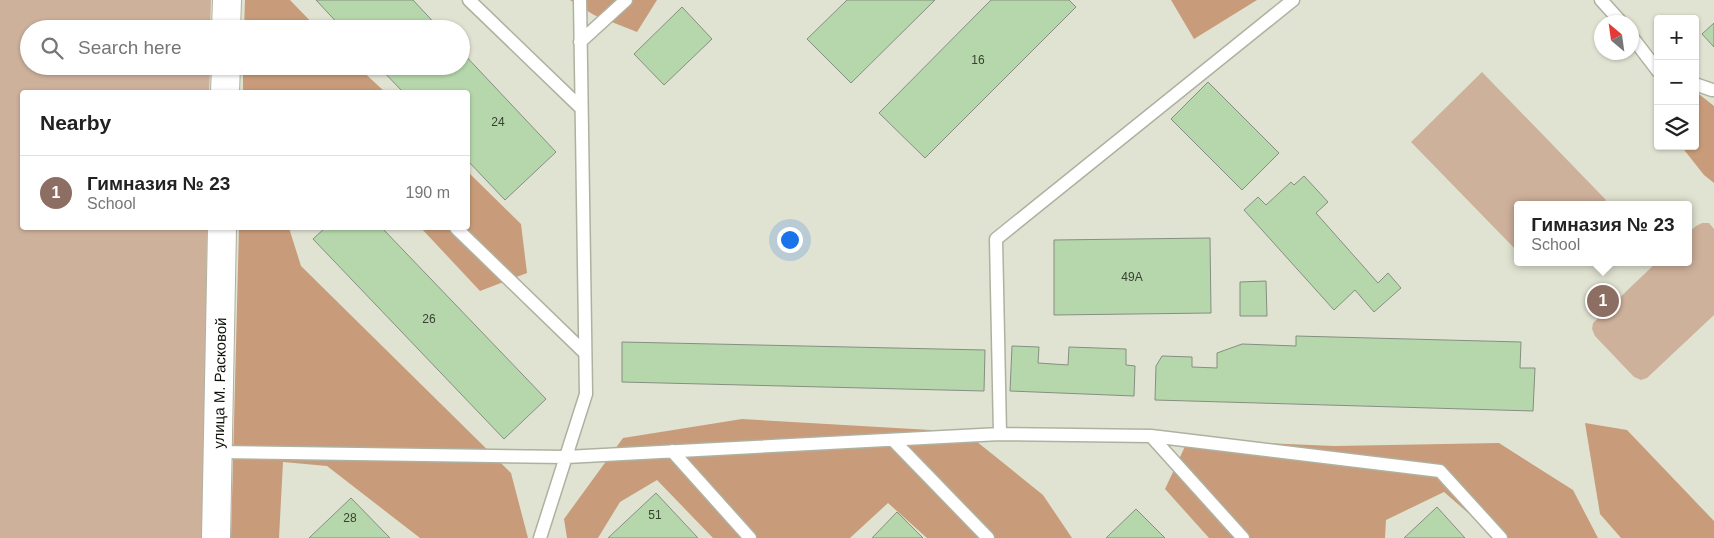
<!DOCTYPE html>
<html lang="en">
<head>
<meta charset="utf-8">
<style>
  :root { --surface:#fff; --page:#f2f2f2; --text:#222; --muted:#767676; --line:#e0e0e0; --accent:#2563eb }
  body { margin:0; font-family:Helvetica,sans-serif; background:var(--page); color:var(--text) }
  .controls { position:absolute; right:15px; top:15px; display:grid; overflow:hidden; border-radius:5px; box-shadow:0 1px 4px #0004 }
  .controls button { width:45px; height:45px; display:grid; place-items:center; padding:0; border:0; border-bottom:1px solid var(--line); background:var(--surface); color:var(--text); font:25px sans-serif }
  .compass { position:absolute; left:1594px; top:15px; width:45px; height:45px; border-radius:50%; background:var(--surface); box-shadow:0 1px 4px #0004; rotate:331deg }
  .you { position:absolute; left:789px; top:239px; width:18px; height:18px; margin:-12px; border:4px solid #fff; border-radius:50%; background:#1a73e8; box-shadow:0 0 0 8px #1a73e833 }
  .badge { display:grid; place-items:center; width:32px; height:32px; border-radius:50%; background:var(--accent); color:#fff; font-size:16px; font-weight:700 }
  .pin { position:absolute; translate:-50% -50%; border:2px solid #fff; box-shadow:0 1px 5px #0006 }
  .popup { position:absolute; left:1514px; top:201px; width:178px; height:65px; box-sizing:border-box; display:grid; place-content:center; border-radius:5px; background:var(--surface); filter:drop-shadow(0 1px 4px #0005); font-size:16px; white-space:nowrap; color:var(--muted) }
  .popup b { font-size:19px; color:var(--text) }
  .popup::after { content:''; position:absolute; left:50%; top:100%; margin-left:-10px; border:10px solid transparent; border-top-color:var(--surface) }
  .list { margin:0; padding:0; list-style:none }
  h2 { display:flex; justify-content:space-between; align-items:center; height:65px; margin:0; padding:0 20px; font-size:21px }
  h2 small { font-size:16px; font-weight:400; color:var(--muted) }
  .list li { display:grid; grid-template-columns:32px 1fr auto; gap:15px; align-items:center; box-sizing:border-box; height:75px; padding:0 20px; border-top:1px solid var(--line) }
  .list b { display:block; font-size:19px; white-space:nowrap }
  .list p { margin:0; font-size:16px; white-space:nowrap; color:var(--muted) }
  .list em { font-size:16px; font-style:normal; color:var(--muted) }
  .icon { flex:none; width:28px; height:28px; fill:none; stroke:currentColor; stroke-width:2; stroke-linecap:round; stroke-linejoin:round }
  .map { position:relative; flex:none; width:1714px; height:538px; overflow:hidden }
  .search { position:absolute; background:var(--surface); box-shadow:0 1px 4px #0004; left:20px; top:20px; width:450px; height:55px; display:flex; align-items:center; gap:12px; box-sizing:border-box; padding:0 18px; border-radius:28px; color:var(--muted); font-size:19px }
  .panel { position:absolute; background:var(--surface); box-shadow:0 1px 4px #0004; left:20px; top:90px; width:450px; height:140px; border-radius:5px }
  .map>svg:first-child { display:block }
  .green { fill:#ceb19b }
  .forest { fill:#c89c7a }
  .building { fill:#b6d7ab; stroke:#858f81 }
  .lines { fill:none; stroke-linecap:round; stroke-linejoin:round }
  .lane-casing { stroke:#afb1a0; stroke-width:15 }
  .secondary-casing { stroke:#afb1a0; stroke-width:30 }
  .lane { stroke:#fff; stroke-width:12 }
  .secondary { stroke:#fff; stroke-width:28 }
  .labels { text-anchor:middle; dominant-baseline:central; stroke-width:4; stroke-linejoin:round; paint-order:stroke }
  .number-label { font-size:12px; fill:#384032 }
  .street-label { font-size:15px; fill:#0e0e09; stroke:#fff }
</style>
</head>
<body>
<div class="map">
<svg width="1714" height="538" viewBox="0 0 1714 538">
  <rect width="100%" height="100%" fill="#e1e3d2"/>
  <!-- green -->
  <path class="green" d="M0,0h211l-1,29h-181v37h181l-1,26h-187v136h185l-4,310h-203z
    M1482,72l124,128 -5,5h-83v47l-107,-110z
    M1702,223h7l5,6v86l-67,63 -6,2 -7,-3 -39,-41 -3,-7 1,-6 64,-61h31v-29l8,-7z"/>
  <!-- forest -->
  <path class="forest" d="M245,0h45l28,29h-74z
    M570,0h87l-20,32 -43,-17z
    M1171,0h86l-63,39z
    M243,66h114l28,26h-142z
    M1695,91l19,15v77l-10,-8 -23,-29h14z
    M468,172l53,52 6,49 -47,18 -59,-63h47z
    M239,228h50l12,38 210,207 17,65h-108l-93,-72 -44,-4 -4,76h-48z
    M742,419l258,15 -29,3 72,58 29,43h-145l-39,-35 -38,35h-137l-56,-58 -37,22 -22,36h-31l-3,-19 59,-81z
    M1585,423l42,7 87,91v17h-93l-21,-24z
    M1188,440l146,6 165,-3 74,47 25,48h-101l-53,-46 -58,28 -1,18h-176l-44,-49z"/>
  <!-- building -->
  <path class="building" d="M316,0h97l27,29h-97z
    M847,0h88l-84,83 -44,-44z
    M991,0h78l7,7 -151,151 -46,-45z
    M682,7l30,32 -48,46 -30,-31z
    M1714,23v24l-12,-13z
    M461,51l95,101 -51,48 -37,-39v-69h-65l-25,-26h83z
    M1208,82l71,71 -37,37 -71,-71z
    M1304,176l24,26 -12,11 62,70 10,-10 13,15 -27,24 -19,-22 -21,20 -90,-100 14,-13 8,8 25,-23 3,3z
    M325,228h57l164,171 -42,40 -191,-200z
    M1210,238l1,75 -157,2v-75z
    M1266,281l1,35h-27v-34z
    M1296,336l225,6 -1,26h15l-2,43 -378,-11 1,-34 6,-10 30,1v10l25,1v-15l25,-9 54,2z
    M622,342l363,8 -1,41 -362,-9z
    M1012,346l27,1 -1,16 30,2 1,-18 57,2v16l9,1 -1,30 -124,-5z
    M656,493l42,45h-90z
    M351,498l39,40h-81z
    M1437,507l28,31h-61z
    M1136,509l29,29h-59z
    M897,512l26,26h-51z"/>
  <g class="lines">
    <defs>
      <path id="lane" d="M469,0l112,108
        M1601,0l20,22
        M1632,37l26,34
        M580,42l46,-42
        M1695,84l17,6
        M456,228l129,125
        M1000,434l151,2 289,35 61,67
        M1151,436l92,102
        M893,440l95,98
        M672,451l78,87
        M218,452l348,5 434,-23 -4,-195 297,-239
        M540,538l46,-144 -6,-394"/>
      <g id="secondary">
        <path d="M226,29l1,-29"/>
        <path d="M225,92l1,-26"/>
        <path id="s1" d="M216,538l6,-310"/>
      </g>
    </defs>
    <!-- lane casing -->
    <use href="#lane" class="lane-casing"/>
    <!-- secondary casing -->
    <use href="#secondary" class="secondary-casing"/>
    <!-- lane -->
    <use href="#lane" class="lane"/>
    <!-- secondary -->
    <use href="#secondary" class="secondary"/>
  </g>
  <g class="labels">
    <!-- number labels -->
    <g class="number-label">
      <text x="978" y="60">16</text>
      <text x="498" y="122">24</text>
      <text x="1132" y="277">49А</text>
      <text x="429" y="319">26</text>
      <text x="655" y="515">51</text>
      <text x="350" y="518">28</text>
    </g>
    <!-- street labels -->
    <g class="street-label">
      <text stroke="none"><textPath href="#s1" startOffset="155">улица М. Расковой</textPath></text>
    </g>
  </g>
</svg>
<div class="controls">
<button>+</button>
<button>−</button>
<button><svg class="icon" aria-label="layers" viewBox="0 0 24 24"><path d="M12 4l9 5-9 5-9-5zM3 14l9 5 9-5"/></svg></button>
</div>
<svg class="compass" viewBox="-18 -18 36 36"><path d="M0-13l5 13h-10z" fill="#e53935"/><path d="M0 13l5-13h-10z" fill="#767676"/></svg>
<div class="you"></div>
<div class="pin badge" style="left:1603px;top:301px;background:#8d6e63">1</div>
<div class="popup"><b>Гимназия № 23</b>School</div>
<div class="search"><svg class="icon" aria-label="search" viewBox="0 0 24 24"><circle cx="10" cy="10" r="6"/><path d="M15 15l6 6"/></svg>Search here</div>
<section class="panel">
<h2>Nearby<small></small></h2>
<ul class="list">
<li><span class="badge" style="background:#8d6e63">1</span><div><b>Гимназия № 23</b><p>School</p></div><em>190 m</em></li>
</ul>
</section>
</div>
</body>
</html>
